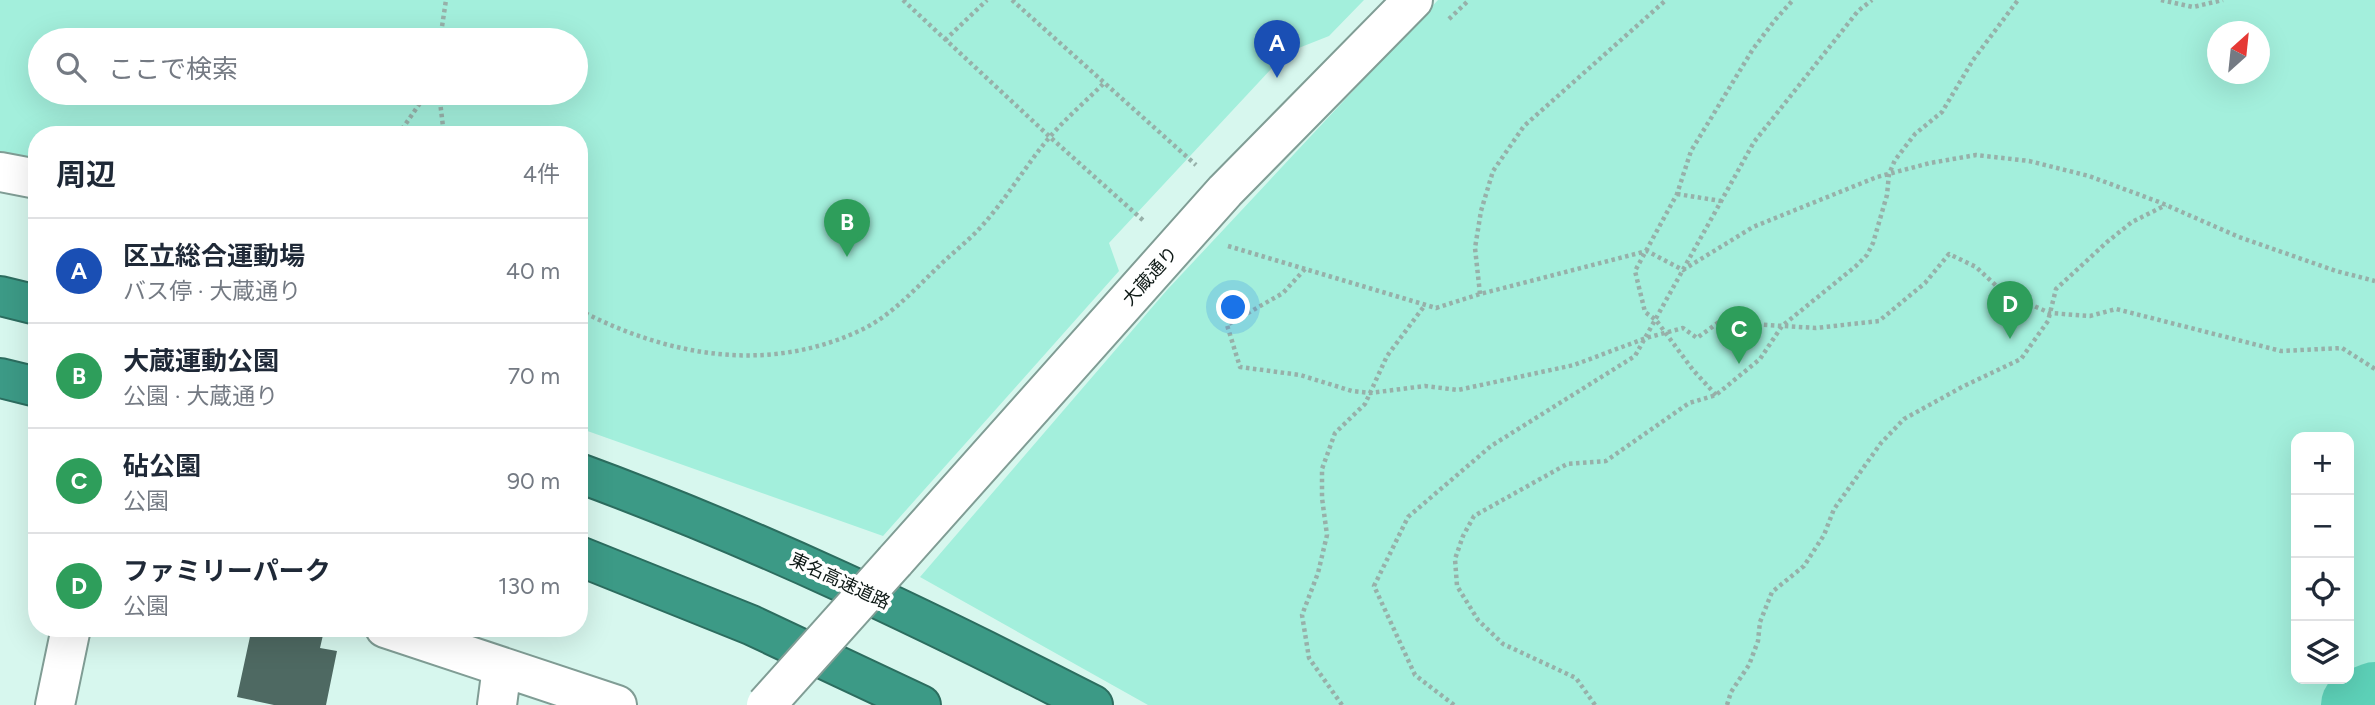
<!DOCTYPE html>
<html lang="ja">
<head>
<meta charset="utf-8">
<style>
  :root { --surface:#fff; --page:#f2f2f3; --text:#1f2937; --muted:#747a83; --line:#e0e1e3; --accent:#ea580c }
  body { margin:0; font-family:Figtree,"Noto Sans JP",sans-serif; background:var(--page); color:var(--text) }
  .controls { position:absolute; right:21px; bottom:21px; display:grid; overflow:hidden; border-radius:14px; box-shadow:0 7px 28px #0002 }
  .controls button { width:63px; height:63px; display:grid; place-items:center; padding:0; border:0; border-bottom:2px solid var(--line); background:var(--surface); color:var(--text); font:35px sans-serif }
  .compass { position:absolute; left:2207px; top:21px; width:63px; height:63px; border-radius:50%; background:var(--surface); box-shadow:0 7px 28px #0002; rotate:27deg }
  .you { position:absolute; left:1234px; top:308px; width:24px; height:24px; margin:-18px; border:5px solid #fff; border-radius:50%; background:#1a73e8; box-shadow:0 0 0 10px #1a73e833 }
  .badge { display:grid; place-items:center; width:46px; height:46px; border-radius:50%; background:var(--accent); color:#fff; font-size:23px; font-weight:700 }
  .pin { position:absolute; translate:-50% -58px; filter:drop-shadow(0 2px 4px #0008) }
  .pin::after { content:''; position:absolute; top:37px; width:24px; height:21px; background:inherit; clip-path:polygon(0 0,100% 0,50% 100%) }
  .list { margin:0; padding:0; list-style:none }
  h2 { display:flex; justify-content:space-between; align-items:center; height:91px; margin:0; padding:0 28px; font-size:30px }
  h2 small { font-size:23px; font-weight:400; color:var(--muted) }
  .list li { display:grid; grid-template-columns:46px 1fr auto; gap:21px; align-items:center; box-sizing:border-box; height:105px; padding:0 28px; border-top:2px solid var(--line) }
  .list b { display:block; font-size:26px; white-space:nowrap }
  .list p { margin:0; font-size:23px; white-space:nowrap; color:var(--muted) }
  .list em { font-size:23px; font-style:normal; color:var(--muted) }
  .icon { flex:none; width:38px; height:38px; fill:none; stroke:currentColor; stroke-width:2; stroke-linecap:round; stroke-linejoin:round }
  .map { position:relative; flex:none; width:2375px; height:705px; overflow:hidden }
  .search { position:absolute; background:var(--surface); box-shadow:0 7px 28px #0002; left:28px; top:28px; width:560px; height:77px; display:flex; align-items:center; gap:18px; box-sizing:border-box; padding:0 24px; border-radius:38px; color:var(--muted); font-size:26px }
  .panel { position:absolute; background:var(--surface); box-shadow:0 7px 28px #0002; left:28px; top:126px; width:560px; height:511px; border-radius:28px }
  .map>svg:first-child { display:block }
  .park { fill:#a3efdc; fill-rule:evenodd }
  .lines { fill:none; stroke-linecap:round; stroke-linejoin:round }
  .river { stroke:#5dd1b8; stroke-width:72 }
  .building { fill:#4e6962 }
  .minor-casing { stroke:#809d95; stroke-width:42 }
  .highway-casing { stroke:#2c6d5f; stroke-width:42 }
  .path { stroke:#97b0a9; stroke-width:4.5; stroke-dasharray:3.5 3.5; stroke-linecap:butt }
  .minor { stroke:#fff; stroke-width:38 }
  .highway { stroke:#3c9a86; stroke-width:38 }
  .minor-bridge-casing { stroke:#809d95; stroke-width:42; stroke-linecap:butt }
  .minor-bridge { stroke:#fff; stroke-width:38 }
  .labels { text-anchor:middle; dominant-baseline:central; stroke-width:7; stroke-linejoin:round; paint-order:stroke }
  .street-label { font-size:18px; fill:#0e1916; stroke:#fff }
</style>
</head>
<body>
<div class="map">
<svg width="2375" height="705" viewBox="0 0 2375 705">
  <rect width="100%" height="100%" fill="#d7f7ee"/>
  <!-- park -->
  <path class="park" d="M0,0h1364l-35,36 -43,17 -177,190 10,28 -236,265 -304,-108v-293h-542v36l-37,-8zM40,40h536v53h-536z
    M1438,0h937v705h-1227l-228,-128 247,-287zM2218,32h42v42h-42zM2296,437h53v242h-53z"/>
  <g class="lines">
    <!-- river -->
    <path class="river" d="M2357,705l18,-7"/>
  </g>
  <!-- building -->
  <path class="building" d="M255,628h56l-1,4 13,3 -3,13 17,3 -11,54h-52l-37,-8 14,-65 3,2z"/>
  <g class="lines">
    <defs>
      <path id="minor" d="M0,172l37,7
        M895,561l330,-370 188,-191
        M385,628l232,77
        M55,705l16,-77
        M497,705l5,-38"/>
      <path id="highway" d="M0,296l37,9
        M0,378l37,9
        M579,473c177,65 347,146 514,232
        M579,556l172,69 170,80"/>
    </defs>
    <!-- minor casing -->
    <use href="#minor" class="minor-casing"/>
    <!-- highway casing -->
    <use href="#highway" class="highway-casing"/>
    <!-- path -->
    <path class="path" d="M903,0l147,137 95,85
      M1012,0l184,165
      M2161,0l32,7 30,-7
      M1449,19l20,-19
      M440,40l6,-40
      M945,40l42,-40
      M439,93l5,42
      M398,135l29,-42
      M1677,194l44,7
      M1228,246l208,62 44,-14 167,-43 36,19 70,-43 124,-50 53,-14 46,-8 53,6 60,15 70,26 80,35 97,34 39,10
      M1305,269l-22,24 -56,32 13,42 60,8 52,16 18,2 55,-7 33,4 116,-25 72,-27 37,-10 14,10 22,-16 97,6 63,-7 46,-38 24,-29 27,13 28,26 46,20 40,3 26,-7 165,42 61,-3 33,21
      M1480,294l-5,-46 6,-37 12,-40 31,-45 142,-126
      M579,310c89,46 187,64 280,21 31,-14 54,-40 78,-63 14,-14 30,-26 43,-40 25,-27 44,-60 68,-89 17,-20 38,-38 56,-56
      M1716,395l-23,-25 -37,-50 -11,-8 -10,-41 42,-77 14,-43 62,-102 22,-29 18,-20
      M1342,705l-33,-47 -7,-43 16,-42 9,-38 -5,-37v-29l13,-36 30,-29 22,-48 38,-51
      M1454,705l-39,-30 -41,-89 34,-69 83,-71 144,-90 119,-214 104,-131 14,-11
      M1595,705l-19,-27 -73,-34 -25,-24 -21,-34 -2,-27 8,-23 11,-20 93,-52 39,-3 83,-58 27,-8 44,-36 22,-33 74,-60 11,-11 6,-12 14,-48 2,-21 6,-14 20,-26 27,-22 31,-52 45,-60
      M1727,705l4,-13 18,-27 9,-24 2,-19 12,-30 32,-26 20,-31 10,-26 47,-66 23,-24 58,-32 59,-28 27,-38 8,-32 51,-47 25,-20 34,-17"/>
    <!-- minor -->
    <use href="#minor" class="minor"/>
    <!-- highway -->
    <use href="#highway" class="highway"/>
    <defs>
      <path id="minor-bridge" d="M766,705l129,-144"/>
    </defs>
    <!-- minor-bridge casing -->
    <use href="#minor-bridge" class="minor-bridge-casing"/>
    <!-- minor-bridge -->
    <use href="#minor-bridge" class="minor-bridge"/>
  </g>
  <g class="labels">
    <!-- street labels -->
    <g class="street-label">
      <text transform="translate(1150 276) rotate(-48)">大蔵通り</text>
      <text transform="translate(840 581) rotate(25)">東名高速道路</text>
    </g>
  </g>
</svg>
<div class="controls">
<button>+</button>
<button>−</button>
<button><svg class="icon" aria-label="locate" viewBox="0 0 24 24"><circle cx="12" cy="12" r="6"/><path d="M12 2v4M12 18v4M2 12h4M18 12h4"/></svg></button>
<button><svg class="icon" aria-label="layers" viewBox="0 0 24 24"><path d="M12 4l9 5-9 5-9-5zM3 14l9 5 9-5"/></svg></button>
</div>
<svg class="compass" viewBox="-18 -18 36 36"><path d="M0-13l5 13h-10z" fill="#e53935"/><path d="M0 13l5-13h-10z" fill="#747a83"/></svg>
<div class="you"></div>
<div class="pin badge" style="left:1277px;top:78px;background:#1a4fb4">A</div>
<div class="pin badge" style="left:847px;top:257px;background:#2e9e5b">B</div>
<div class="pin badge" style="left:1739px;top:364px;background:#2e9e5b">C</div>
<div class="pin badge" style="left:2010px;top:339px;background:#2e9e5b">D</div>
<div class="search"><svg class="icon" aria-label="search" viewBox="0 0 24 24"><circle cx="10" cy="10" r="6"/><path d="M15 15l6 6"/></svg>ここで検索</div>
<section class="panel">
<h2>周辺<small>4件</small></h2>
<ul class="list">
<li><span class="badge" style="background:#1a4fb4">A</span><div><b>区立総合運動場</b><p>バス停 · 大蔵通り</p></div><em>40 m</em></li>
<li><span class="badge" style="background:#2e9e5b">B</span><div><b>大蔵運動公園</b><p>公園 · 大蔵通り</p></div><em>70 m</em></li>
<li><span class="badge" style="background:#2e9e5b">C</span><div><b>砧公園</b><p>公園</p></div><em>90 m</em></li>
<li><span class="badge" style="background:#2e9e5b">D</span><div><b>ファミリーパーク</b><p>公園</p></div><em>130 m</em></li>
</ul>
</section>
</div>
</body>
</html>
